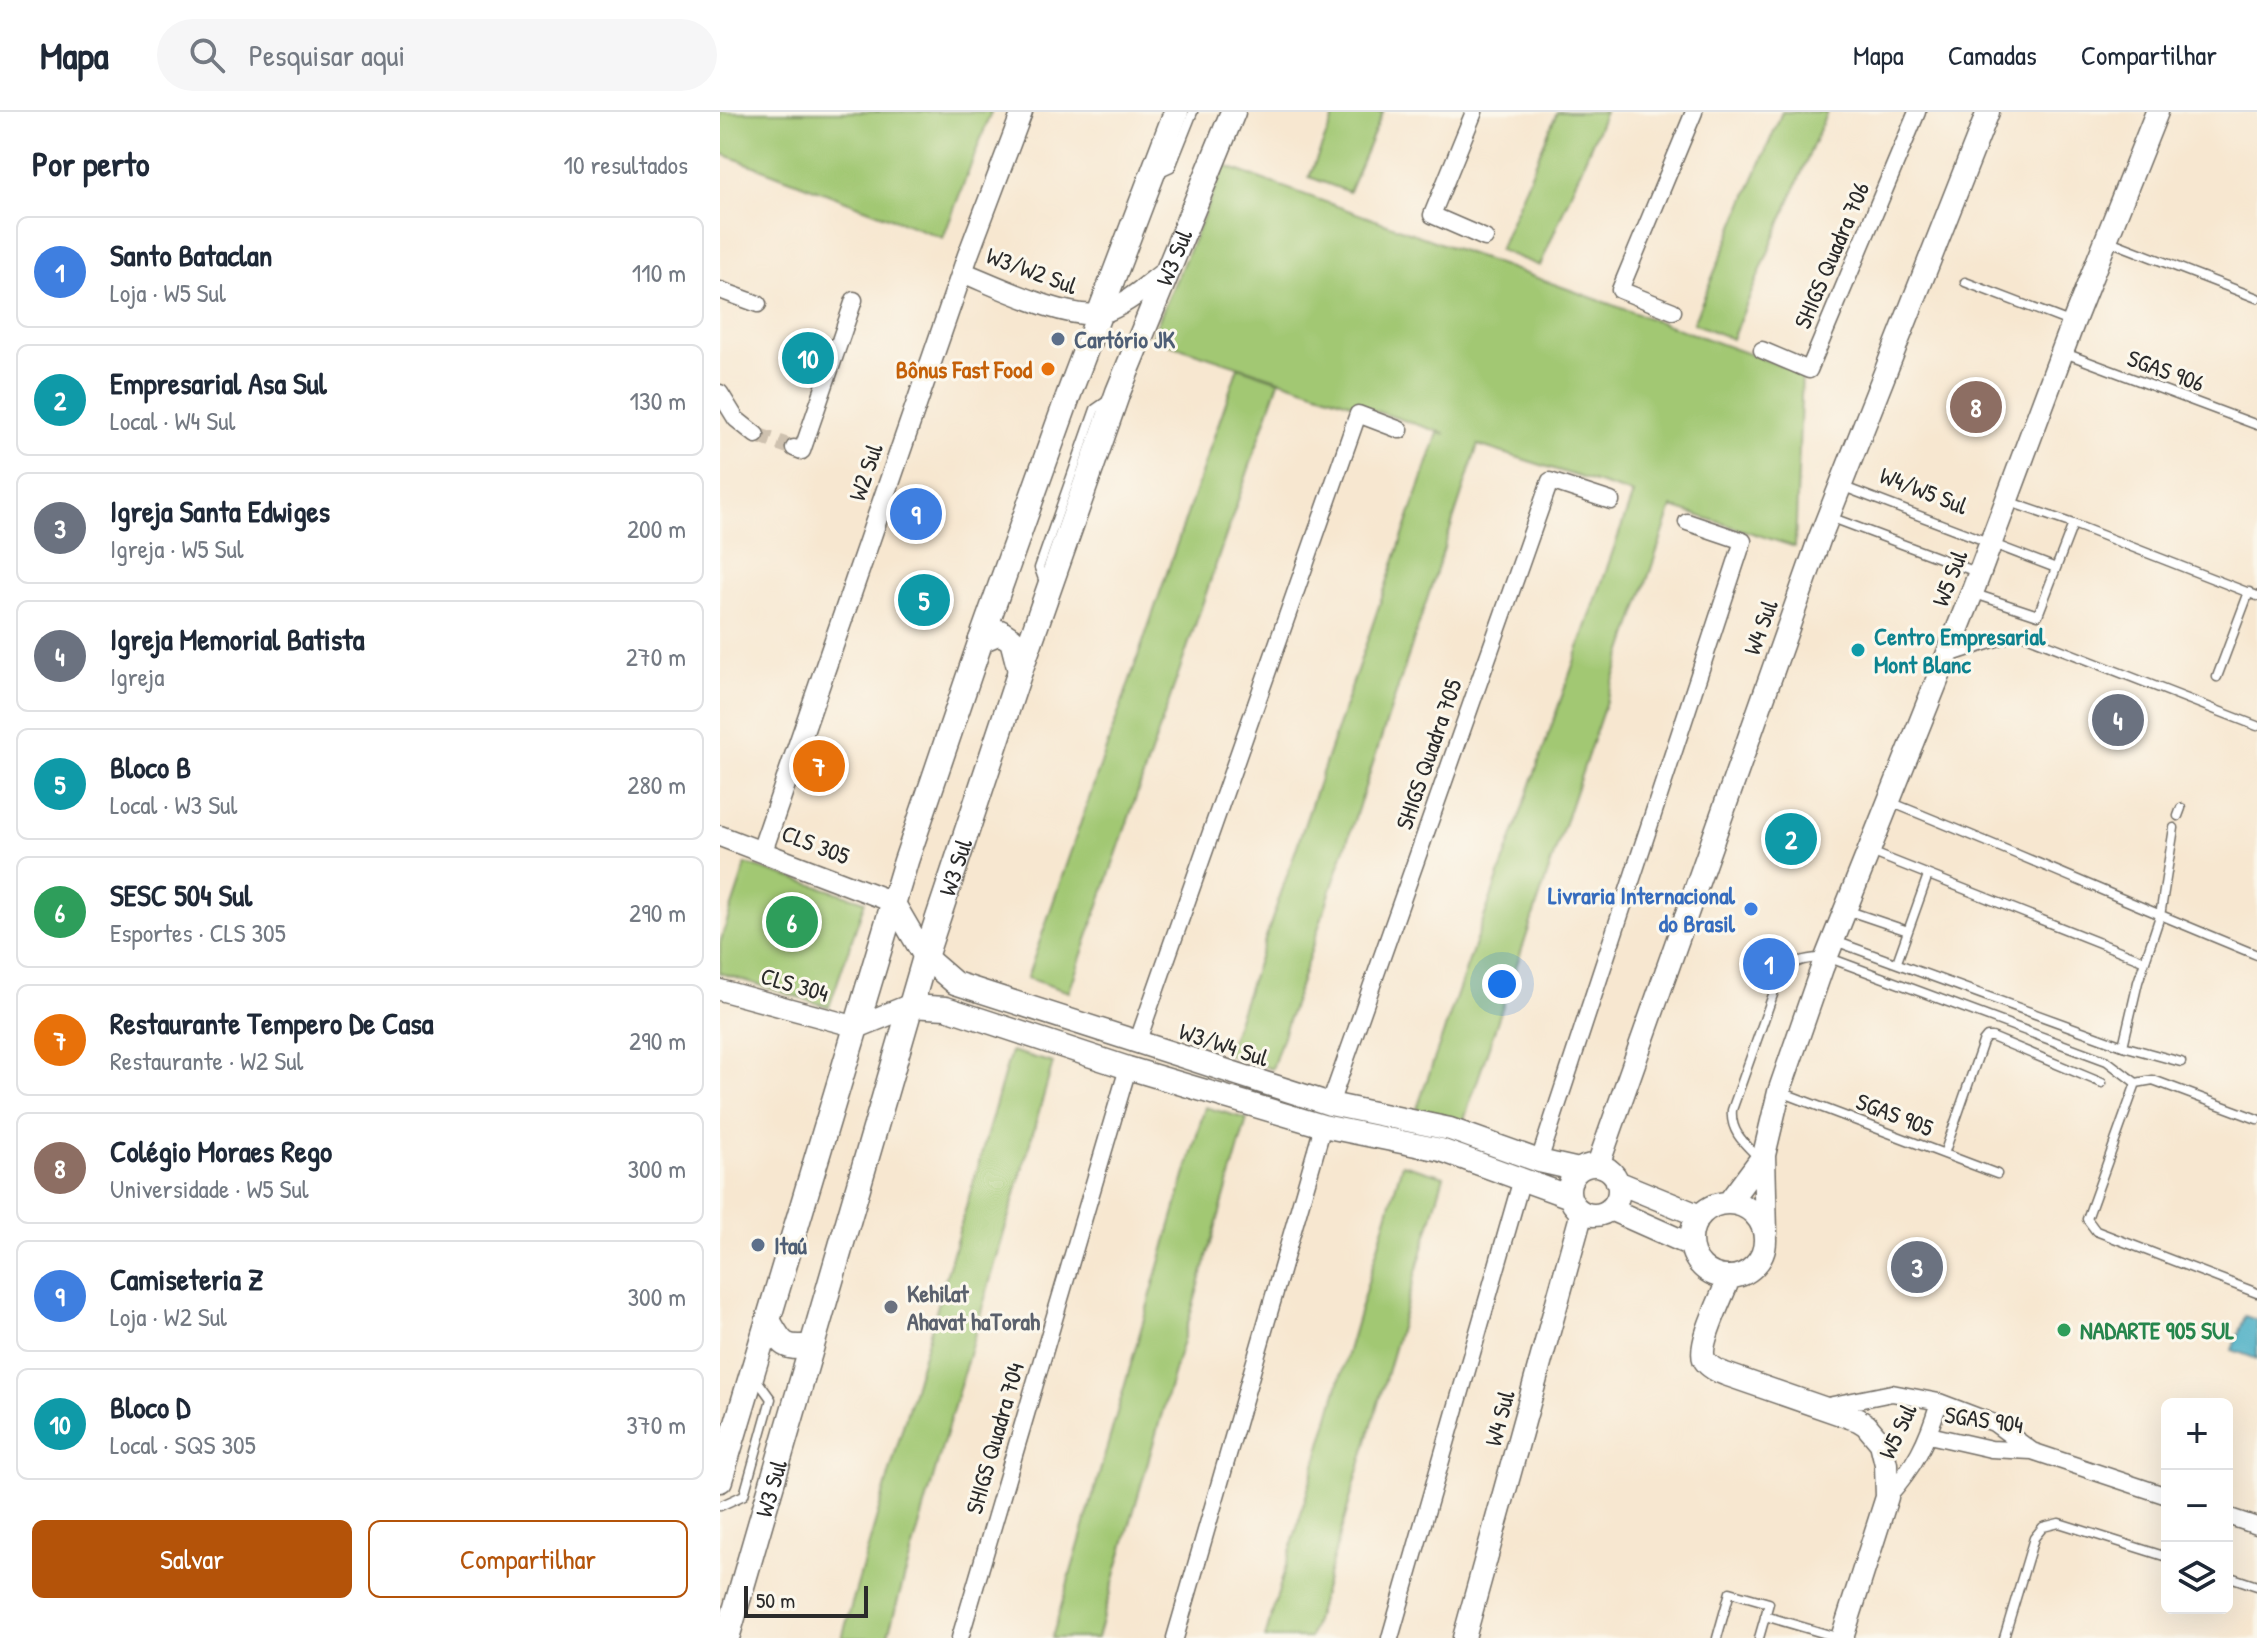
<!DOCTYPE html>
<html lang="pt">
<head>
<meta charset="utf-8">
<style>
  :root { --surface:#fff; --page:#f6f6f7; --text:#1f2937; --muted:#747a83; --line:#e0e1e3; --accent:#b45309 }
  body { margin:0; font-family:"Patrick Hand",sans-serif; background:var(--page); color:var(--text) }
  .controls { position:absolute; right:24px; bottom:24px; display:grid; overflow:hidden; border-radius:12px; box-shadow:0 8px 32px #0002 }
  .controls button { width:72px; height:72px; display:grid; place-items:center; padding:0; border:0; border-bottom:2px solid var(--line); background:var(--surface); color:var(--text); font:40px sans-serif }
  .scale { position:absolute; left:24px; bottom:20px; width:124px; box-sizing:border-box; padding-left:8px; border:4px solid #2b2b2b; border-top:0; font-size:22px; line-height:28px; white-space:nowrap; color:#2b2b2b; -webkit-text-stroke:6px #fbf7ec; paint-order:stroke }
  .you { position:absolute; left:782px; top:872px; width:28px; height:28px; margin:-20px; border:6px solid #fff; border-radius:50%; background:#1a73e8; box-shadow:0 0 0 12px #1a73e833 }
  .badge { display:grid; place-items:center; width:52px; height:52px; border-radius:50%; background:var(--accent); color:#fff; font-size:26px; font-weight:700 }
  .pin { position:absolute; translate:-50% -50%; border:4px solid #fff; box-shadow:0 2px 8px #0006 }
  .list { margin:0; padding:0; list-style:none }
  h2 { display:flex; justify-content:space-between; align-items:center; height:104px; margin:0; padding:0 32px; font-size:34px }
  h2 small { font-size:26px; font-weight:400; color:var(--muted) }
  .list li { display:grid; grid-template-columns:52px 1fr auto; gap:24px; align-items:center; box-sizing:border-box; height:112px; margin:0 16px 16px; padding:0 16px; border:2px solid var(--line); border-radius:12px }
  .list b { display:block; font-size:30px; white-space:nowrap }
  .list p { margin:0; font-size:26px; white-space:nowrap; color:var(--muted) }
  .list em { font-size:26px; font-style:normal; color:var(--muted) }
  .actions { display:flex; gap:16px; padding:24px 32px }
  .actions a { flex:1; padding:18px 0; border:2px solid var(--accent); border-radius:12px; text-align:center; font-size:28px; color:var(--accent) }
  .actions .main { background:var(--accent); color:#fff }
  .icon { flex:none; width:44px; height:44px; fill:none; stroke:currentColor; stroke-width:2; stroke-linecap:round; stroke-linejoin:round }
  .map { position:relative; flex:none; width:1537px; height:1526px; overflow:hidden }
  header { display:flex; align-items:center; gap:48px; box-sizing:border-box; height:112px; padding:0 40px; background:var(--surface); border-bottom:2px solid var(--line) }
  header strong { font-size:38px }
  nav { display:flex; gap:44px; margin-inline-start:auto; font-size:28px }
  .search { width:560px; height:72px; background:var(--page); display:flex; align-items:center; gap:20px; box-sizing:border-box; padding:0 28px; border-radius:44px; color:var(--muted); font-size:30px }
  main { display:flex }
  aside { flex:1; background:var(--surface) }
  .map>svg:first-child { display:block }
  .green { fill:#a2c873; stroke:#667a4f; stroke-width:2 }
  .water { fill:#46adc5; stroke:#386c78; stroke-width:2 }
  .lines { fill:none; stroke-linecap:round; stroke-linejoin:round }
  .minor-tunnel { stroke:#cec1af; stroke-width:16; stroke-dasharray:16 8; stroke-linecap:butt }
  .service-casing { stroke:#726d65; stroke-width:11 }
  .minor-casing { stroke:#726d65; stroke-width:19 }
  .tertiary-casing { stroke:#726d65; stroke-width:23 }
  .secondary-casing { stroke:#726d65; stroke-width:25 }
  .primary-casing { stroke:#726d65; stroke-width:27 }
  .service { stroke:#fff; stroke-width:8 }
  .minor { stroke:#fff; stroke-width:16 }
  .tertiary { stroke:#fff; stroke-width:20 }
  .secondary { stroke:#fff; stroke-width:22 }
  .primary { stroke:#fff; stroke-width:24 }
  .service-dot { fill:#5c6f8a; stroke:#fbf7ec; stroke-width:3 }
  .food-dot { fill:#e8710a; stroke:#fbf7ec; stroke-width:3 }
  .culture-dot { fill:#0f9aa8; stroke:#fbf7ec; stroke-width:3 }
  .shop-dot { fill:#3f7fe0; stroke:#fbf7ec; stroke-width:3 }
  .worship-dot { fill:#6b7280; stroke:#fbf7ec; stroke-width:3 }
  .leisure-dot { fill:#2e9e5b; stroke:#fbf7ec; stroke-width:3 }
  .labels { text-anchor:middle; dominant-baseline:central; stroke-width:6; stroke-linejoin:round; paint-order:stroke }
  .street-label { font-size:24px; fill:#2b2b2b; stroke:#fbf7ec }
  .service-label { font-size:24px; font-weight:bold; fill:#4e5e75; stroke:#fbf7ec; text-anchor:start }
  .food-label { font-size:24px; font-weight:bold; fill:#c56008; stroke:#fbf7ec; text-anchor:end }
  .culture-label { font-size:24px; font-weight:bold; fill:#0d838f; stroke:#fbf7ec; text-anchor:start }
  .shop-label { font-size:24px; font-weight:bold; fill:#366cbe; stroke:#fbf7ec; text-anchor:end }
  .worship-label { font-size:24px; font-weight:bold; fill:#5b616d; stroke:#fbf7ec; text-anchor:start }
  .leisure-label { font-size:24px; font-weight:bold; fill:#27864d; stroke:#fbf7ec; text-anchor:start }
</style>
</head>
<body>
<header>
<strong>Mapa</strong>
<div class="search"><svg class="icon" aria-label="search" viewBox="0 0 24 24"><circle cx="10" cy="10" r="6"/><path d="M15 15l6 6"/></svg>Pesquisar aqui</div>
<nav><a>Mapa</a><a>Camadas</a><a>Compartilhar</a></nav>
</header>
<main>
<aside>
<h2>Por perto<small>10 resultados</small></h2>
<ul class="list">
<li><span class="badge" style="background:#3f7fe0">1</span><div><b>Santo Bataclan</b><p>Loja · W5 Sul</p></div><em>110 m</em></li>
<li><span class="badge" style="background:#0f9aa8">2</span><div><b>Empresarial Asa Sul</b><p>Local · W4 Sul</p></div><em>130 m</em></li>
<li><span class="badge" style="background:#6b7280">3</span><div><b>Igreja Santa Edwiges</b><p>Igreja · W5 Sul</p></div><em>200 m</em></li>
<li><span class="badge" style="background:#6b7280">4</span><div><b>Igreja Memorial Batista</b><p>Igreja</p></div><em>270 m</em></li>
<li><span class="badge" style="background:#0f9aa8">5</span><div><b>Bloco B</b><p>Local · W3 Sul</p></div><em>280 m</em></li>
<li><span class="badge" style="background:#2e9e5b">6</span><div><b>SESC 504 Sul</b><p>Esportes · CLS 305</p></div><em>290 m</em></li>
<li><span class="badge" style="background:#e8710a">7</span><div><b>Restaurante Tempero De Casa</b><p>Restaurante · W2 Sul</p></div><em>290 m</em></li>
<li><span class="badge" style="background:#8d6e63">8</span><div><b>Colégio Moraes Rego</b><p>Universidade · W5 Sul</p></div><em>300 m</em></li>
<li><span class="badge" style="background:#3f7fe0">9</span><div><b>Camiseteria Z</b><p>Loja · W2 Sul</p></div><em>300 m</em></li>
<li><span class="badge" style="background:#0f9aa8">10</span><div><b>Bloco D</b><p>Local · SQS 305</p></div><em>370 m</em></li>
</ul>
<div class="actions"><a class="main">Salvar</a><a>Compartilhar</a></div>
</aside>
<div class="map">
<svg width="1537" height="1526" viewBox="0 0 1537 1526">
  <rect width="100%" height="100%" fill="#fbf7ec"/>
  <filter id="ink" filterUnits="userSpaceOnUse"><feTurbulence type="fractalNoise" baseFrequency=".0125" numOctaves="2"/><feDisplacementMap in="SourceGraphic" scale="16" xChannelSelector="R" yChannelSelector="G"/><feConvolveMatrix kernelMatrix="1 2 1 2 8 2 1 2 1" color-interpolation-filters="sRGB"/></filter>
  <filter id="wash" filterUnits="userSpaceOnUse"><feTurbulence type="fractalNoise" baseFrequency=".006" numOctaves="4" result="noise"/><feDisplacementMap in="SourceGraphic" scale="32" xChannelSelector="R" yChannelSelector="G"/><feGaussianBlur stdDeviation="1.8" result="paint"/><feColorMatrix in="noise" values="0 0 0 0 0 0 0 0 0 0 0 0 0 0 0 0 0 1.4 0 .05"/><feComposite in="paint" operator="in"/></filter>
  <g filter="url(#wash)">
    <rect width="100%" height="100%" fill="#f7e7d0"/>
    <!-- green -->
    <path class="green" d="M0,0h271l-48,126 -223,-85z
      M616,0h47l-34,80 -40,-15z
      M837,0h48l-65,154 -41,-16z
      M1062,0h45l-95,227 -39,-16z
      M505,54l577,207 -7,174 -123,-40 -211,622 -46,-15 218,-620 -155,-49 -206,624 -46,-15 212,-621 8,1 -295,-96z
      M518,255l41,14 -210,611 -42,-14z
      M26,752l119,37 -36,106 -109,-34v-30z
      M291,939l42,12 -166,575h-45z
      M485,995l42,12 -150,519h-45z
      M682,1052l42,12 -134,462h-45z"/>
    <!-- water -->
    <path class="water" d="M1525,1204l12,4v39l-25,-9z"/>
  </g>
  <g filter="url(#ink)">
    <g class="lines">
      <!-- minor-tunnel -->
      <path class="minor-tunnel" d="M36,323l38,13"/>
      <defs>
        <path id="service" d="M440,60l11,-5 22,-55
          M1387,128l150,58
          M1245,170l107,41
          M1342,240l195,73
          M1124,375l212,81
          M1287,389l66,23 184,72
          M1110,405l149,56
          M325,473l-6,-17 56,-159 13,-9
          M1252,481l66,22 35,-91
          M1232,545l69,-23 236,92
          M1497,565l32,-85
          M1170,690c123,49 244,103 367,153
          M1458,704l3,-8
          M1151,740l274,109
          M1126,798l62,21
          M1115,829l288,105 58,16
          M1177,850l31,-87
          M1403,934l15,-64 22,-66 14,-88
          M1416,971l-49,136 9,12 161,62
          M1061,980l216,82
          M1224,1042l39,-112 4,-5h5l110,46
          M1040,1047c-15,-15 -30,-27 -28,-49l48,-135c14,-16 26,-16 47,-18l280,104 29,22 17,-3 104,39
          M0,1394l24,-11 27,-96 -16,-22
          M1507,1464l30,10
          M1045,1504l75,22
          M997,1526l13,-46 39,11 -10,35
          M1284,1526l30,-100 9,-11 16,-4 108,34"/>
        <path id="minor" d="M754,0l-42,103 53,23
          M0,178l38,14
          M953,199l-53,-21 74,-178
          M1042,238l47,20 108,-258
          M0,281l16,26 20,16
          M74,336l8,3 52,-151
          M417,931l221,-629 42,16
          M610,992l220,-623 61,20
          M819,1049l204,-620 -56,-19
          M1219,1290l55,21 38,28 135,45
          M1103,1295l69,-14 47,9c-12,40 -24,64 -52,95
          M1209,1323l62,14 41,2
          M1507,1404l30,10
          M240,1526l168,-570
          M455,1526l148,-512
          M670,1526l132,-459"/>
        <path id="tertiary" d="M242,160c33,13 108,50 140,41 25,-8 46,-29 67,-44
          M0,724l173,66
          M42,739l206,-596 54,-143
          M0,878l137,37"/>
        <path id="secondary" d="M173,790l32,55 30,26 375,121 120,25 89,32 40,9
          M137,915l52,-21 37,2 182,60 195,58 118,24 129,47
          M878,1053l221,-625 169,-428
          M849 1078a25 25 0 1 1 50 0a25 25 0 1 1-50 0Z
          M897,1070l83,34
          M1009,1090l35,-47
          M971 1128a37 37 0 1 1 74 0a37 37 0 1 1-74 0Z
          M890,1097l81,36
          M1046,1121l-2,-78 15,-63 43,-124 150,-375 101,-270 84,-211
          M1009,1166c-6,17 -31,65 -25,81 4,8 13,12 21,15l133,46 8,5 15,18 5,21 1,33 -45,141
          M744,1526l118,-426"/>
        <g id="primary">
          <path d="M261,528l19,-8 12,8 8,31"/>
          <path d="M48,1208c13,23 15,30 42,26"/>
          <path d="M0,1368l186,-619 75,-221 89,-249 106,-279"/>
          <path id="s1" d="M7,1526l198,-681 95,-286 98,-279 115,-280"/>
        </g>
      </defs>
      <!-- service casing -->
      <use href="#service" class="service-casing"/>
      <!-- minor casing -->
      <use href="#minor" class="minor-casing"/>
      <!-- tertiary casing -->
      <use href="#tertiary" class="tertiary-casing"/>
      <!-- secondary casing -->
      <use href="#secondary" class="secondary-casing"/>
      <!-- primary casing -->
      <use href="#primary" class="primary-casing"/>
      <!-- service -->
      <use href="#service" class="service"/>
      <!-- minor -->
      <use href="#minor" class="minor"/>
      <!-- tertiary -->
      <use href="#tertiary" class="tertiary"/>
      <!-- secondary -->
      <use href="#secondary" class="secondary"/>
      <!-- primary -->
      <use href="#primary" class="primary"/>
    </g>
  </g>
  <!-- markers -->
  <g class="service-dot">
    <circle cx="338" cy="227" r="8"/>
    <circle cx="38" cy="1133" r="8"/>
  </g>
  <circle class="food-dot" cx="328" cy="257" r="8"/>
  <circle class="culture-dot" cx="1138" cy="538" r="8"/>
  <circle class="shop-dot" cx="1031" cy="797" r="8"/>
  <circle class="worship-dot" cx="171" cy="1195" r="8"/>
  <circle class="leisure-dot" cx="1344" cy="1218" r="8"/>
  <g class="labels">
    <!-- street labels -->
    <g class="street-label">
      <text transform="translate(1111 143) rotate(-67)">SHIGS Quadra 706</text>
      <text stroke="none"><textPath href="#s1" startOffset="1452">W3 Sul</textPath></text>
      <text transform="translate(312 158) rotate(20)">W3/W2 Sul</text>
      <text transform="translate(1446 258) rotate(20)">SGAS 906</text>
      <text transform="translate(145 360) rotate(-71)">W2 Sul</text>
      <text transform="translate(1204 378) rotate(21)">W4/W5 Sul</text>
      <text transform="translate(1229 466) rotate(-69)">W5 Sul</text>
      <text transform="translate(1040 515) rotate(-70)">W4 Sul</text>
      <text transform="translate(708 642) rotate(-71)">SHIGS Quadra 705</text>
      <text transform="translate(96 732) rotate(21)">CLS 305</text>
      <text stroke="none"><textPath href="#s1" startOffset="804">W3 Sul</textPath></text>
      <text transform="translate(75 872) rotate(16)">CLS 304</text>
      <text transform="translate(504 932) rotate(18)">W3/W4 Sul</text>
      <text transform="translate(1175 1002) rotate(21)">SGAS 905</text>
      <text transform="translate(779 1306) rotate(-75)">W4 Sul</text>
      <text transform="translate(1264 1307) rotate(8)">SGAS 904</text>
      <text transform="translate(1177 1319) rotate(-65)">W5 Sul</text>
      <text transform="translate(274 1326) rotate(-74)">SHIGS Quadra 704</text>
      <text stroke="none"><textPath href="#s1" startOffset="156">W3 Sul</textPath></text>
    </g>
    <!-- service labels -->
    <g class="service-label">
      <text x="354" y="227">Cartório JK</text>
      <text x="54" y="1133">Itaú</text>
    </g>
    <!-- food labels -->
    <g class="food-label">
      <text x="312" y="257">Bônus Fast Food</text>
    </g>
    <!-- culture labels -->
    <g class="culture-label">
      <text x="1154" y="524">Centro Empresarial<tspan x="1154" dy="28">Mont Blanc</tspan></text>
    </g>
    <!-- shop labels -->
    <g class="shop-label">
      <text x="1015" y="783">Livraria Internacional<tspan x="1015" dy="28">do Brasil</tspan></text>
    </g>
    <!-- worship labels -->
    <g class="worship-label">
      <text x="187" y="1181">Kehilat<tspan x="187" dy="28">Ahavat haTorah</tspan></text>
    </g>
    <!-- leisure labels -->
    <g class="leisure-label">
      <text x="1360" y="1218">NADARTE 905 SUL</text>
    </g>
  </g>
</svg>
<div class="controls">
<button>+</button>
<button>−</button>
<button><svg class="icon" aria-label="layers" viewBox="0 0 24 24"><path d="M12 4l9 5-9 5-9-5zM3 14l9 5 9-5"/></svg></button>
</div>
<div class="scale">50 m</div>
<div class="you"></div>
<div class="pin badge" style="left:1049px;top:852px;background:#3f7fe0">1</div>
<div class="pin badge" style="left:1071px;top:727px;background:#0f9aa8">2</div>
<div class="pin badge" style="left:1197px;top:1155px;background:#6b7280">3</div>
<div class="pin badge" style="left:1398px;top:608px;background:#6b7280">4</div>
<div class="pin badge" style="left:204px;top:488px;background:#0f9aa8">5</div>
<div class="pin badge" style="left:72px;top:810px;background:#2e9e5b">6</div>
<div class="pin badge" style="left:99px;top:654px;background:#e8710a">7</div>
<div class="pin badge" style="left:1256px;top:295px;background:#8d6e63">8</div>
<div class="pin badge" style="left:196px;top:402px;background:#3f7fe0">9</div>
<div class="pin badge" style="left:88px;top:246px;background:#0f9aa8">10</div>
</div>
</main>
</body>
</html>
